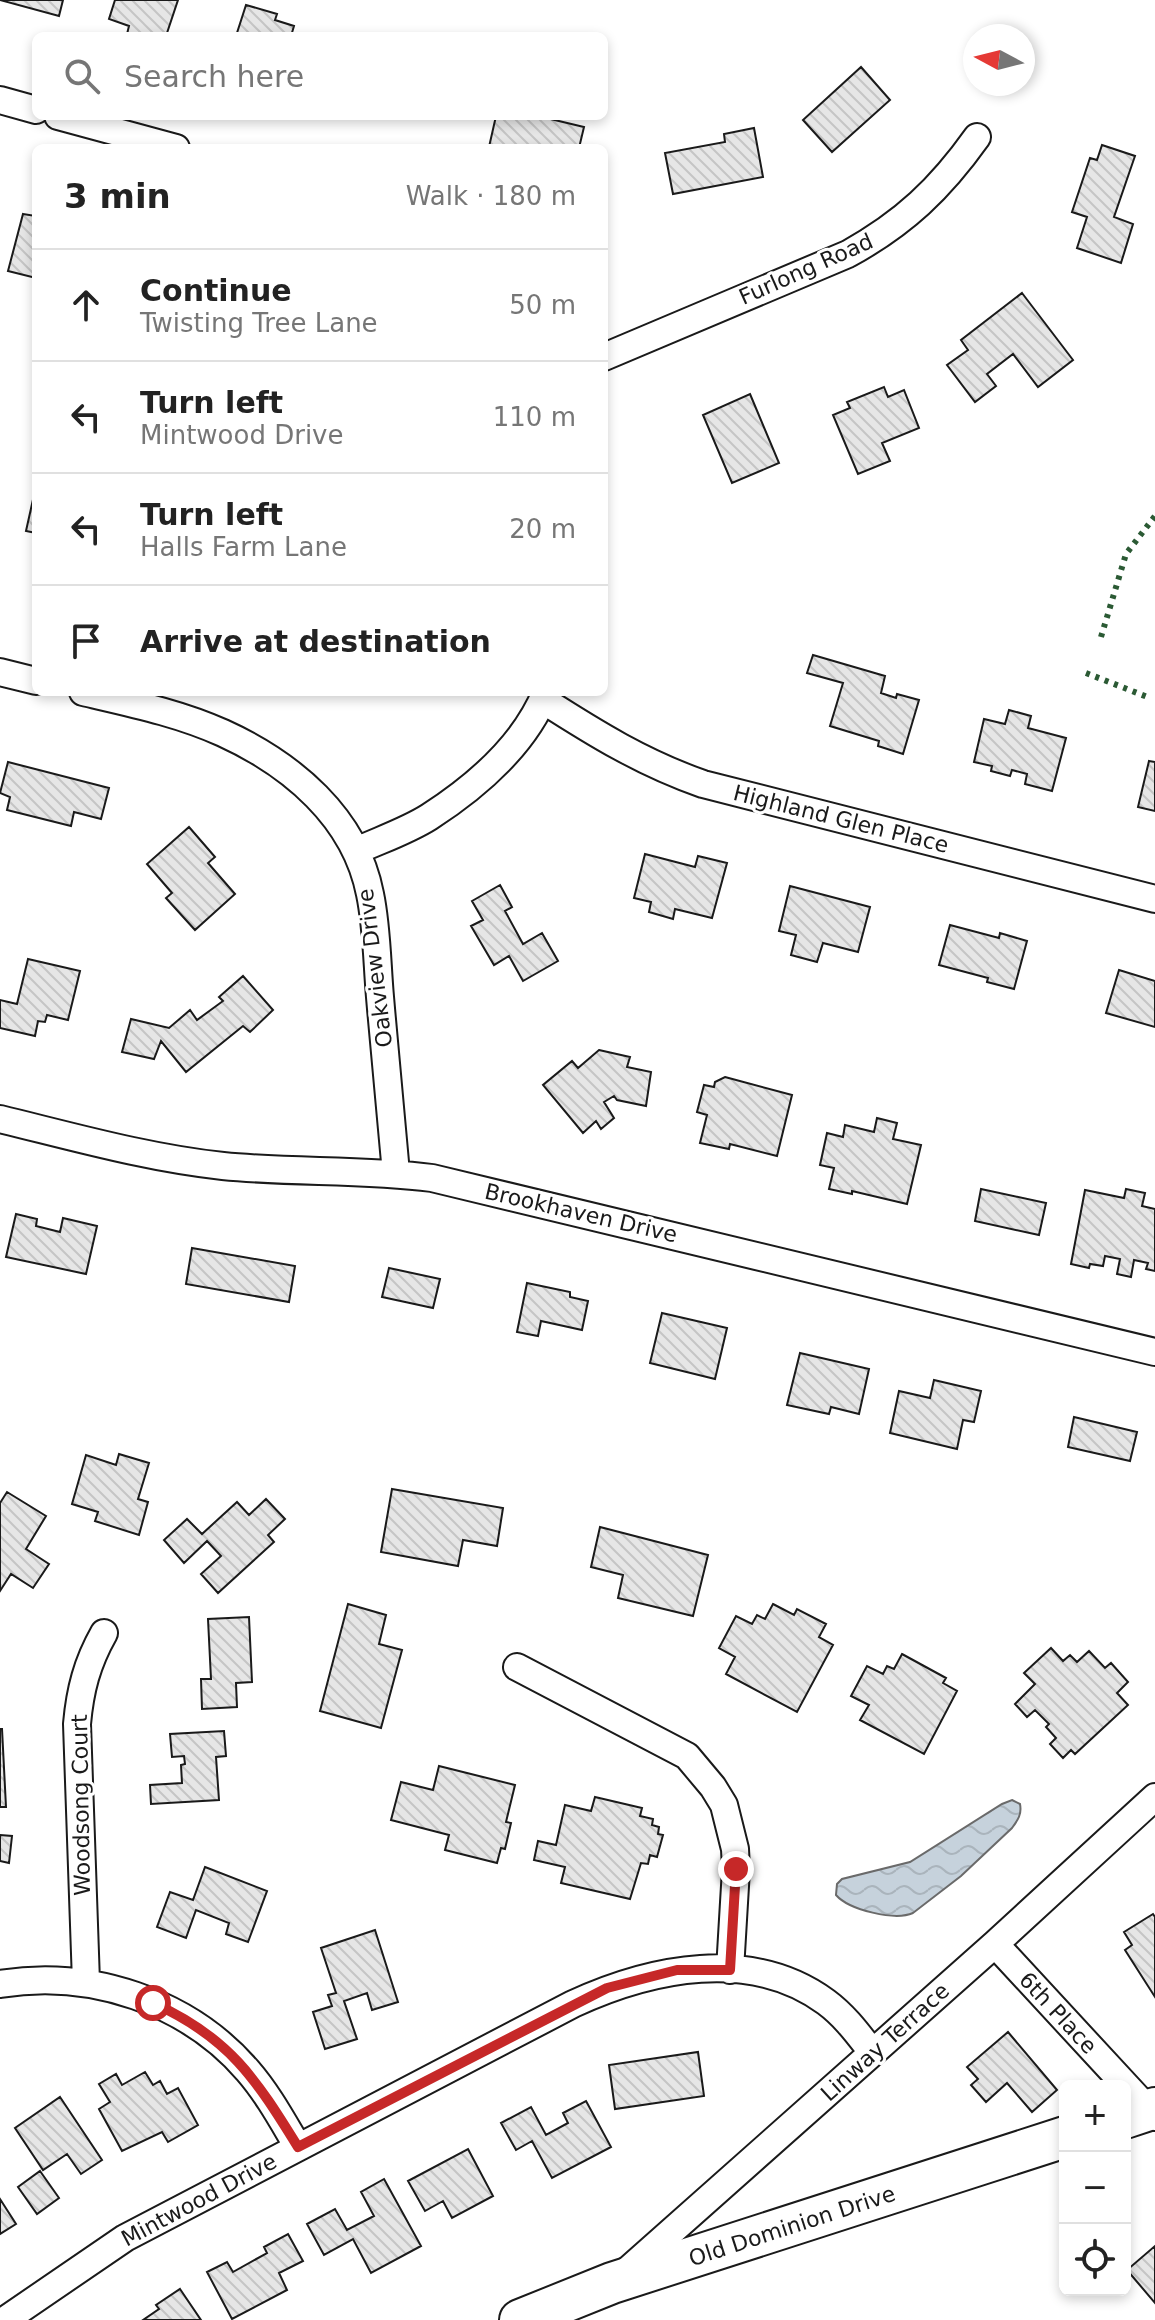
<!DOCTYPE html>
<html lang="en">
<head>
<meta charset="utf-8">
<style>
  :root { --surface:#fff; --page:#f2f2f2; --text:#222; --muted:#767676; --line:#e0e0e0 }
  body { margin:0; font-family:"DejaVu Sans",sans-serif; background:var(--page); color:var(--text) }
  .controls { position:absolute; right:24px; bottom:24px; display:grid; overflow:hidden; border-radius:12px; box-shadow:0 4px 12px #0003 }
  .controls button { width:72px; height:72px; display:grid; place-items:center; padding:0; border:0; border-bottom:2px solid var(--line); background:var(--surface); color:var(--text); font:40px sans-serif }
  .compass { position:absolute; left:963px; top:24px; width:72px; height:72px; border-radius:50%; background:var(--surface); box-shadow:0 4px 12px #0003; rotate:277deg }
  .stop { position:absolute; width:24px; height:24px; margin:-18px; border:6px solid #c62828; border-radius:50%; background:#fff }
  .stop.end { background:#c62828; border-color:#fff; box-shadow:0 2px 8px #0008 }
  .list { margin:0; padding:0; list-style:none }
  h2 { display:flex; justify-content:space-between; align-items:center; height:104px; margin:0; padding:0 32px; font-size:34px }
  h2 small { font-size:26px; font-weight:400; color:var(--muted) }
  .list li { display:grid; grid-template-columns:52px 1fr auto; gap:24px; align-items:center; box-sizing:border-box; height:112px; padding:0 32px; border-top:2px solid var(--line) }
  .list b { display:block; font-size:30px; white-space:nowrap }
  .list p { margin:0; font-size:26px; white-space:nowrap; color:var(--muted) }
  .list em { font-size:26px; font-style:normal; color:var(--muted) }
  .icon { flex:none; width:44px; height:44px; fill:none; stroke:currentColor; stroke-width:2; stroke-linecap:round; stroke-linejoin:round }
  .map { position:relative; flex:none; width:1155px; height:2320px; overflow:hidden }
  .search { position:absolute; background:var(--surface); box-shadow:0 4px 12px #0003; left:32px; top:32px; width:576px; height:88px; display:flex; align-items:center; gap:20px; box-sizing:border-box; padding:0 28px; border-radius:12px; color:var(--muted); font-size:30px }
  .panel { position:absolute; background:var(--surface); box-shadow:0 4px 12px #0003; left:32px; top:144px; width:576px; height:552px; border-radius:12px }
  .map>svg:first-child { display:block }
  .water { fill:url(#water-waves); stroke:#6a6a6a; stroke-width:2 }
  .building { fill:url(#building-back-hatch); stroke:#1a1a1a; stroke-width:2 }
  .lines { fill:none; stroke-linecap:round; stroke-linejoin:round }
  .street-casing { stroke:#1a1a1a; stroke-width:30 }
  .primary-casing { stroke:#1a1a1a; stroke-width:44 }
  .street { stroke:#fff; stroke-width:26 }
  .primary { stroke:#fff; stroke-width:40 }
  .hedge { stroke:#2b5a34; stroke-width:6; stroke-dasharray:4 6; stroke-linecap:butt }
  .route { stroke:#c62828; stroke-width:10 }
  .labels { text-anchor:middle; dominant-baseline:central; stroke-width:6; stroke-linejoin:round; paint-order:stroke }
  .street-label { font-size:22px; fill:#1a1a1a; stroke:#fff }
</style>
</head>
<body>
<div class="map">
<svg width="1155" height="2320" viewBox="0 0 1155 2320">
  <defs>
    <pattern id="water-waves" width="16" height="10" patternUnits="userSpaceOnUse" patternTransform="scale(2)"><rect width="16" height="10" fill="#c6d2dc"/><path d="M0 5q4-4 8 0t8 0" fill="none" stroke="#aab4bc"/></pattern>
    <pattern id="building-back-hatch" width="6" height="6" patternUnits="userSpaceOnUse" patternTransform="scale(2)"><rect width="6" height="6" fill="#e6e6e6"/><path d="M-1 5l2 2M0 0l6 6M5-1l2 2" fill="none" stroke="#c5c5c5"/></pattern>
  </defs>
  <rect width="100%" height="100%" fill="#fff"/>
  <!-- water -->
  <path class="water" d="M1012,1800l8,4c2,10 -2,16 -8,24l-51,48 -48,37c-18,8 -64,-3 -77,-18l1,-11 5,-5 68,-17 92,-58z"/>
  <!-- building -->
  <path class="building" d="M0,0h63l-4,16z
    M115,0h63l-12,36 -39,-2 2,-8 -20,-7z
    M246,5l31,9 -2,6 19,6 -3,10h-55z
    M861,67l29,33 -58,52 -29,-32z
    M496,116h42l46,11 -5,21 -90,-1z
    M754,128l9,49 -90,17 -8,-41 60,-11 -1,-8z
    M1102,145l33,11 -21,61 19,7 -12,39 -44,-15 10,-31 -15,-5 18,-54 7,2z
    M23,214l13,2v62l-28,-7z
    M1022,293l51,67 -35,27 -25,-33 -26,20 9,12 -21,16 -28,-37 21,-15 -7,-10z
    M884,387l4,10 16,-7 15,38 -37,15 8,18 -32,13 -25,-59 17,-7 -3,-6z
    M750,394l29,69 -47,20 -29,-68z
    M36,486v47l-10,-2z
    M813,655l72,21 -4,17 15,5 1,-4 22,6 -16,54 -25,-8 1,-5 -49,-15 13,-43 -36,-10z
    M1009,710l22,6 -3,12 38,10 -14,53 -27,-7 2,-10 -15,-4 -2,6 -19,-5 1,-5 -18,-4 10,-43 21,5z
    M1149,761l6,1v49l-17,-4z
    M8,762l101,26 -8,31 -27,-7 -3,14 -64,-16 3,-13 -10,-4z
    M189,827l26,30 -7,6 27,31 -40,36 -29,-32 6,-5 -25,-29z
    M645,854l50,13 3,-11 29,7 -15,55 -37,-9 -2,10 -24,-7 2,-10 -17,-4z
    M500,885l12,22 -7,4 18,33 19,-11 16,28 -35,20 -14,-25 -15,9 -23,-39 12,-6 -11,-19z
    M790,886l80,21 -12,45 -35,-9 -6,19 -26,-7 5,-20 -17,-4z
    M950,925l49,13 1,-5 27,8 -13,48 -27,-7 1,-4 -49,-13z
    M28,959l52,12 -12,49 -21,-5 -2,7 -7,-1 -3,15 -35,-8v-28l17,4z
    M1119,970l36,11v46l-49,-14z
    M243,976l30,34 -23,22 -7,-6 -57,46 -25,-31 -7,18 -32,-7 9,-33 38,9 21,-18 7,10 26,-19 -4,-4z
    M599,1050l31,7 -3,10 24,5 -5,34 -29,-6 -3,-4 -10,6 10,16 -13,11 -5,-8 -13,12 -40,-48 29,-24 6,7z
    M725,1077l67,18 -15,61 -47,-12 -1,5 -29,-6 7,-28 -10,-3 7,-27 10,2 1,-5z
    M877,1118l20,5 -4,16 28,6 -14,59 -55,-13v3l-23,-5 5,-21 -14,-3 7,-32 16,4 2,-12 29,7z
    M981,1189l65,14 -7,32 -64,-14z
    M1126,1189l19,4 -3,13 13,3v62l-9,-2 2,-6 -14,-3 -3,17 -14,-3 3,-15 -15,-3 -2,10 -13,-2 -1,4 -18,-4 14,-74 39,8z
    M16,1214l21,5 -1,7 24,6 3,-14 34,8 -11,48 -80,-17z
    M192,1248l103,18 -6,36 -103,-18z
    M389,1268l51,11 -7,29 -51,-11z
    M527,1283l43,9v5l18,4 -6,29 -41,-9 -3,15 -21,-4z
    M662,1313l65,15 -12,51 -65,-16z
    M800,1353l69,16 -10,45 -28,-7 -2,7 -42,-9z
    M934,1380l47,11 -7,31 -11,-2 -6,29 -67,-16 9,-42 31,7z
    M1074,1417l63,15 -7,29 -62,-14z
    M119,1454l30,9 -11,36 10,3 -9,33 -44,-14 3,-9 -26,-8 14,-49 30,10z
    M392,1489l111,19 -6,38 -34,-6 -5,26 -77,-14z
    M7,1492l39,24 -20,33 23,15 -16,24 -22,-14 -11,17v-88z
    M266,1499l19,20 -17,16 6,7 -56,51 -17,-19 20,-18 -14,-15 -23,22 -20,-23 23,-21 15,15 35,-32 12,13z
    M600,1527l108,28 -15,61 -75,-18 5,-23 -32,-8z
    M348,1604l38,11 -7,29 23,6 -21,78 -61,-17z
    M773,1604l21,11 3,-6 29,15 -7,13 14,8 -36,67 -71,-38 9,-17 -16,-9 17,-32 16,8 5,-9 8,4z
    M249,1617l3,65 -16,1 1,24 -35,2 -1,-30h10l-3,-60z
    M1051,1648l12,13 7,-6 7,7 12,-11 16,17 6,-5 17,19 -11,11 11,12 -53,49 -4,-4 -8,8 -13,-14 6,-6 -10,-11 3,-3 -14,-14 -8,7 -12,-13 20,-20 -11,-11z
    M902,1654l44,24 -3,5 14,8 -33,63 -64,-34 9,-15 -18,-9 16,-30 16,8 4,-8 7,3z
    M0,1729h2l4,78h-6z
    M224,1731l2,25 -10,1 3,43 -68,4 -1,-19 32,-2 -1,-18 4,-1 -1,-8 -12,1 -2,-23z
    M439,1766l76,19 -9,37 5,1 -6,26 -4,-1 -4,15 -52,-13 4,-15 -58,-15 10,-38 32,8z
    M595,1797l47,11 -2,8 13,3 -1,6 7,2 -1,7 5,1 -6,22 -7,-2 -2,9 -7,-1 -11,36 -69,-16 4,-16 -31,-7 4,-19 18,4 9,-40 26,6z
    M0,1835l12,1 -3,27 -9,-2z
    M205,1867l62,24 -19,51 -22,-8 3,-11 -33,-13 -10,28 -29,-11 13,-35 23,8z
    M1153,1914l2,3v80l-30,-47 7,-5 -8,-13z
    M375,1930l23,72 -26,8 -5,-17 -23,8 13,38 -32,10 -12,-37 19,-6 -4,-11 8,-2 -15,-45z
    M1008,2032l49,58 -25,22 -25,-29 -21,19 -15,-17 7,-6 -11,-12z
    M698,2052l6,44 -89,13 -6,-44z
    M145,2072l8,13 7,-4 7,13 11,-6 20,37 -30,17 -6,-10 -40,19 -23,-42 11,-7 -11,-18 17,-10 6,11z
    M60,2097l42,63 -21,14 -14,-20 -24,16 -28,-42z
    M586,2101l25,46 -59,31 -20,-37 -16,9 -15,-27 30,-16 15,28 22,-12 -5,-10z
    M468,2149l25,47 -41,22 -9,-17 -18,10 -17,-30z
    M40,2171l19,27 -22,16 -19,-27z
    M384,2179l37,67 -50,27 -18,-34 -29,16 -17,-31 28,-15 12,21 27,-14 -13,-24z
    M0,2199l16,25 -16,10z
    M288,2234l15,27 -24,12 8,17 -55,29 -25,-47 20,-10 6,10 34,-19 -3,-6z
    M1155,2246v57l-28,-33z
    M180,2289l21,31h-58l16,-11 -3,-4z"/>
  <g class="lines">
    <defs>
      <path id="street" d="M0,100l36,10
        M58,116l118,32
        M604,357l244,-103c56,-31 92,-65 129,-117
        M0,672l36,9
        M83,692c47,11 96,21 140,41 68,31 132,84 147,161 7,33 7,69 10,103 5,59 11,118 16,176
        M543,700c53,34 100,63 160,84l452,115
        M356,851c24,-11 51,-20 73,-34 48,-31 95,-71 117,-125
        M0,1119c74,18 148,39 223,47 70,7 140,3 209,12l723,174
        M517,1667l170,89 26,31 11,18 11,44 1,20 -6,101
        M995,1944l160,173
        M86,1982l-9,-258c3,-34 10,-61 27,-91
        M0,1984c90,-15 188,17 248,87 20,23 35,51 50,76
        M628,2270l367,-326 160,-147
        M5,2320l120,-82 448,-234c78,-36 178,-57 253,-2 19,14 32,32 46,50"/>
      <path id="primary" d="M1125,2118l30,-10
        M520,2320l92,-37 453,-146"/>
    </defs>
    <!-- street casing -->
    <use href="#street" class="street-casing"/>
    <!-- primary casing -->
    <use href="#primary" class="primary-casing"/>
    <!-- street -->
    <use href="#street" class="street"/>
    <!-- primary -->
    <use href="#primary" class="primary"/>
    <!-- hedge -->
    <path class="hedge" d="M1101,637l25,-83 29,-38
      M1086,673l64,25"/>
  </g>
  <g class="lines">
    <!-- route -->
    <path class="route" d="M153,2003c76,34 103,76 145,144l309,-159 70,-18h53l6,-101"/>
  </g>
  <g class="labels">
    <!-- street labels -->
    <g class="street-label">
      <text transform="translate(806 269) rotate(-24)">Furlong Road</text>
      <text transform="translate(841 819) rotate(14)">Highland Glen Place</text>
      <text transform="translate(375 968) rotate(-97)">Oakview Drive</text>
      <text transform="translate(581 1213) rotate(13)">Brookhaven Drive</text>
      <text transform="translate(81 1805) rotate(-91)">Woodsong Court</text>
      <text transform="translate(1058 2013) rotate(47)">6th Place</text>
      <text transform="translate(885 2042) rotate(-42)">Linway Terrace</text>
      <text transform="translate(199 2200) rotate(-28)">Mintwood Drive</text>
      <text transform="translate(792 2226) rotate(-18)">Old Dominion Drive</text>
    </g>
  </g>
</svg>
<div class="controls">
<button>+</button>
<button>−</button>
<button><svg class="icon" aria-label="locate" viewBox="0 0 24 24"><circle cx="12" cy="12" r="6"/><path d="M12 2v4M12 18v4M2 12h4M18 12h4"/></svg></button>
</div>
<svg class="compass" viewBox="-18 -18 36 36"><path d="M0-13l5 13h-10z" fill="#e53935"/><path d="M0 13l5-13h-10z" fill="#767676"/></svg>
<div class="stop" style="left:153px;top:2003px"></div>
<div class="stop end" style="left:736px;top:1869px"></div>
<div class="search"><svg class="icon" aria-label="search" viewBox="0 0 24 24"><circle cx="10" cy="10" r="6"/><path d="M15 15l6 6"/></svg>Search here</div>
<section class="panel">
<h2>3 min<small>Walk · 180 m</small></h2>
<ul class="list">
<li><svg class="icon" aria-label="ahead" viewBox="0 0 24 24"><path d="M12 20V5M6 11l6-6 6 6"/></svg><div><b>Continue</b><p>Twisting Tree Lane</p></div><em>50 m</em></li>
<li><svg class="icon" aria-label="left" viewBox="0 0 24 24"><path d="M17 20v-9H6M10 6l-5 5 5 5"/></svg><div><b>Turn left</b><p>Mintwood Drive</p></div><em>110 m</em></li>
<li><svg class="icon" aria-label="left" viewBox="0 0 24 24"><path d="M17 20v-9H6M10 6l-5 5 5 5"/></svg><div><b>Turn left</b><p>Halls Farm Lane</p></div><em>20 m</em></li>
<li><svg class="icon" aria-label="arrive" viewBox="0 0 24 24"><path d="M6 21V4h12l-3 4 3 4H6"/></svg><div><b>Arrive at destination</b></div></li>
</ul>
</section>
</div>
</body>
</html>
